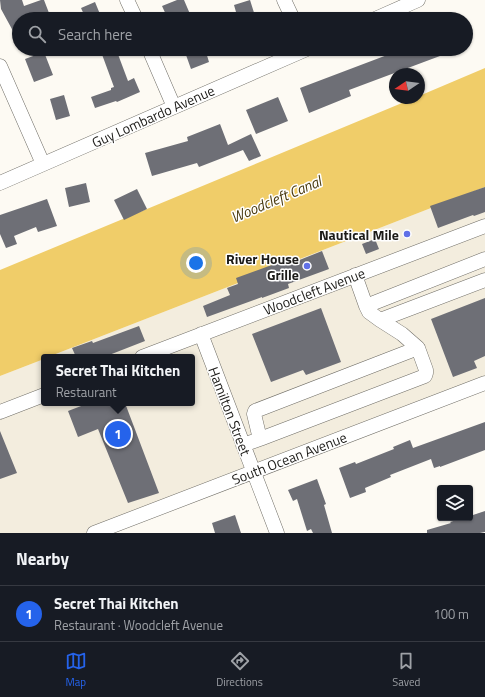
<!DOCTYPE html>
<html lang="en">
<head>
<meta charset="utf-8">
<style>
  :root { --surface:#171b24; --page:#242831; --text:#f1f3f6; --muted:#9ea1a6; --line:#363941; --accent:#2563eb }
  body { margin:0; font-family:"Titillium Web",sans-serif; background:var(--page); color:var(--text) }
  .controls { position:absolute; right:12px; bottom:12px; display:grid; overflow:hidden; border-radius:4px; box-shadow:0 1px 3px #0004 }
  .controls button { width:36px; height:36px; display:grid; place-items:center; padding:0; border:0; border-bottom:1px solid var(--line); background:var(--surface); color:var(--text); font:20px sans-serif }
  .compass { position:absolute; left:389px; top:68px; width:36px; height:36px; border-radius:50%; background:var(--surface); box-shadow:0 1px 3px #0004; rotate:257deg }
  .you { position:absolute; left:196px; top:263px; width:14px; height:14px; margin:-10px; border:3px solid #fff; border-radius:50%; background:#1a73e8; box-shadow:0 0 0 6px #1a73e833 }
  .badge { display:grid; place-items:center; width:26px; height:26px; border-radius:50%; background:var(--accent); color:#fff; font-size:13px; font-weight:700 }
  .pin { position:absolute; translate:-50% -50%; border:2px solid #fff; box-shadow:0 1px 4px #0006 }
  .popup { position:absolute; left:41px; top:354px; width:154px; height:52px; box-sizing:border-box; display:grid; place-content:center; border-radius:4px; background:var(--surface); filter:drop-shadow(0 1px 3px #0005); font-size:13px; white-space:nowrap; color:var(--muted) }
  .popup b { font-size:15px; color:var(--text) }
  .popup::after { content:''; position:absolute; left:50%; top:100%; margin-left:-8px; border:8px solid transparent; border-top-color:var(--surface) }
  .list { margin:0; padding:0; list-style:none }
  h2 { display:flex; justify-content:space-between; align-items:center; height:52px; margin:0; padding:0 16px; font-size:17px }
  h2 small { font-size:13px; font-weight:400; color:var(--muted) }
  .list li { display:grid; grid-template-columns:26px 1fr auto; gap:12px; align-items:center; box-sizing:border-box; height:56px; padding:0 16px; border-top:1px solid var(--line) }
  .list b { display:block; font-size:15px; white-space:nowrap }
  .list p { margin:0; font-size:13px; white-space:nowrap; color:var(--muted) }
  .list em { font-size:13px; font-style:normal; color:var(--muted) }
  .icon { flex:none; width:22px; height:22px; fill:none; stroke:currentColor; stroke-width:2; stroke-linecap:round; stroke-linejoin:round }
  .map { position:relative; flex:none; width:485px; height:533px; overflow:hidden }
  .search { position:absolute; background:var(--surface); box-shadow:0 1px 3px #0004; left:12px; right:12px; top:12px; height:44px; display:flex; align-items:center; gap:10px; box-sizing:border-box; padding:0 14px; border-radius:22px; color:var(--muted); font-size:15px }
  .sheet { height:108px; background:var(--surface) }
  nav { display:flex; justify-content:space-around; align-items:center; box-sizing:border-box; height:56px; border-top:1px solid var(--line); background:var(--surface); font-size:11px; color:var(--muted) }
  nav a { display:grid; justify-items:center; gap:2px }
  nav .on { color:var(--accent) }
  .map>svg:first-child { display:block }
  .built { fill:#f3edde }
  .water { fill:#f0cd69 }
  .building { fill:#6e6f76 }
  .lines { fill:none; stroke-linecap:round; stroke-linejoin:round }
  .minor-casing { stroke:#706e67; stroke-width:15 }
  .minor { stroke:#fff; stroke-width:14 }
  .poi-dot { fill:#6070e7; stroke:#fff; stroke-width:1.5 }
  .labels { text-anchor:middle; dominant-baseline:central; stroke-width:3; stroke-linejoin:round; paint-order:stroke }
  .street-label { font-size:14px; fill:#1c1b18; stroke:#fff }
  .poi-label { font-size:14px; font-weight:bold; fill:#1c1b18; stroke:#fff; text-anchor:end }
  .water-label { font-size:15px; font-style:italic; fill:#493a0f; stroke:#fff }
</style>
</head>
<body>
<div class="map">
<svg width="485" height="533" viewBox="0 0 485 533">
  <rect width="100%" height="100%" fill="#fdfaf3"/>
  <!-- built -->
  <path class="built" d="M485,187v198l-392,148h-93v-157l44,-17v44h148v-46h-144z"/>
  <!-- water -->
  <path class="water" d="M485,68v119l-437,170h-4v2l-44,17v-106l414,-172h5v-2z"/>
  <!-- building -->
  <path class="building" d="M0,0h22l2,6 17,-6h3l5,13 -17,6h-13v23l-18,-33z
    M177,0h7l6,14 -12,5h-10l-6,-13z
    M250,0l6,19h-18l-4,-14z
    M95,2l7,17h-16l-5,-11z
    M100,49h16l12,32 6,-3 6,14 -23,10 -1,-1 -21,7 -4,-11 20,-7v-2l3,-1z
    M201,49h4l4,13 -18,7 -5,-14z
    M403,49l53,1 -107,40 2,6 -42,17 -9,-25z
    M44,52l9,23 -19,7 -9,-23z
    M64,95l6,21 -14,4 -6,-21z
    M278,97l10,24 -32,13 -10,-24z
    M220,124l8,21 23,-11 10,22 -12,5 -6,-11 -44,17 -2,-4 -45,13 -7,-23 43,-12 -1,-4z
    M86,183l4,19 -21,5 -4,-19z
    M485,187v25l-11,4 -1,-1 -35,13 -8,-22z
    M137,189l10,20 -23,11 -10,-20z
    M47,199l10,27 -19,6 -2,-5 -22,9 3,8 -11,4 -6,-14v-19z
    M375,239l4,10 -13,5 -4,-10z
    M322,251l7,18 -41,15 1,4 -27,10v-1l-55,20 -4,-11 27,-11 -3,-7 11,-4 -2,-6 44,-16 1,3 15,-6 1,2z
    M485,298v58l-11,5 3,7 -24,9 -22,-58z
    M321,308l20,54 -35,13 -3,-5 -32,12 -19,-48z
    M139,326l6,15 -41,16h-28l-4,-9 20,-7 1,2z
    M89,403h36l34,90 -31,10 -30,-74 -20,8 -10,-26z
    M485,422v28l-45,17v-1l-6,2 -3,-9 -41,16 1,2 -26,11 1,4 -16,6 -11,-30 16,-6 1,2 38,-15 -1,-2 17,-7 3,8z
    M0,431l17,42 -17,6z
    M317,479l9,25 -2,1 8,28h-19l-2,-4 -4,2 -10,-32 -4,2 -5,-11z
    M485,511v21l-5,1h-53v-3l24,-7 -1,-1 13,-4h7v-2z
    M235,515l6,18h-26l-3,-10z"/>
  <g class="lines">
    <defs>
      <path id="minor" d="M127,0l9,19
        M284,0l9,19
        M375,19l43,-19
        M149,49l25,58
        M0,66l43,98
        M0,183l307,-134
        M355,275l11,31 3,6 11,8 22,14 16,14
        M366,306l119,-47
        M380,320l105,-40
        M201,334l76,199
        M142,357l343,-131
        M0,412l44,-17
        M243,445l17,-6 165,-63 1,-3v-3l-8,-22 -163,63 -1,3 6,25
        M94,533l391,-150"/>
    </defs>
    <!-- minor casing -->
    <use href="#minor" class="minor-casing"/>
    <!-- minor -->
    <use href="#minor" class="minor"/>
  </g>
  <!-- markers -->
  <g class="poi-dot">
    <circle cx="407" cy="234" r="4"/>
    <circle cx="307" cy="266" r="4"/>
  </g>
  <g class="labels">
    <!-- street labels -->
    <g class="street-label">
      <text transform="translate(153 116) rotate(-24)">Guy Lombardo Avenue</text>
      <text transform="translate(314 291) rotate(-21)">Woodcleft Avenue</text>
      <text transform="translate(230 411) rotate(69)">Hamilton Street</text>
      <text transform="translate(289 458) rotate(-21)">South Ocean Avenue</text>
    </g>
    <!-- poi labels -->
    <g class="poi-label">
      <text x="399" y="234">Nautical Mile</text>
      <text x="299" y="258">River House<tspan x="299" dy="16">Grille</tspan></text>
    </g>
    <!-- water labels -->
    <g class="water-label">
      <text transform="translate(276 199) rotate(-23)">Woodcleft Canal</text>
    </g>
  </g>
</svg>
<div class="controls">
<button><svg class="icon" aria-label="layers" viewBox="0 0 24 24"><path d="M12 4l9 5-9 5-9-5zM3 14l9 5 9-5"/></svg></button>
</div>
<svg class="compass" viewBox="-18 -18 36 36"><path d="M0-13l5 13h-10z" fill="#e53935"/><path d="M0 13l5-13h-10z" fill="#9ea1a6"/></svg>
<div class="you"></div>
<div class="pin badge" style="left:118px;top:434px">1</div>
<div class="popup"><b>Secret Thai Kitchen</b>Restaurant</div>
<div class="search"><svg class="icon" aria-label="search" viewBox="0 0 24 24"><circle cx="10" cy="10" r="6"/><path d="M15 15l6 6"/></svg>Search here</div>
</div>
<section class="sheet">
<h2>Nearby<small></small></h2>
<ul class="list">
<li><span class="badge">1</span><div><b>Secret Thai Kitchen</b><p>Restaurant · Woodcleft Avenue</p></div><em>100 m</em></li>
</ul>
</section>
<nav>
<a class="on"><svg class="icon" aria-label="map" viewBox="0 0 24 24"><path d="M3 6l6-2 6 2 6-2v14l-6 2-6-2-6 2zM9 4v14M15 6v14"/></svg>Map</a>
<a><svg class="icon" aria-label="directions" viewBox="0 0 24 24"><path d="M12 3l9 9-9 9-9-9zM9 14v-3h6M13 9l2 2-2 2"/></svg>Directions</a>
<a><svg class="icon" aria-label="saved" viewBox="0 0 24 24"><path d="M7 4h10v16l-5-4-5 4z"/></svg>Saved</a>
</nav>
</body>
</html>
